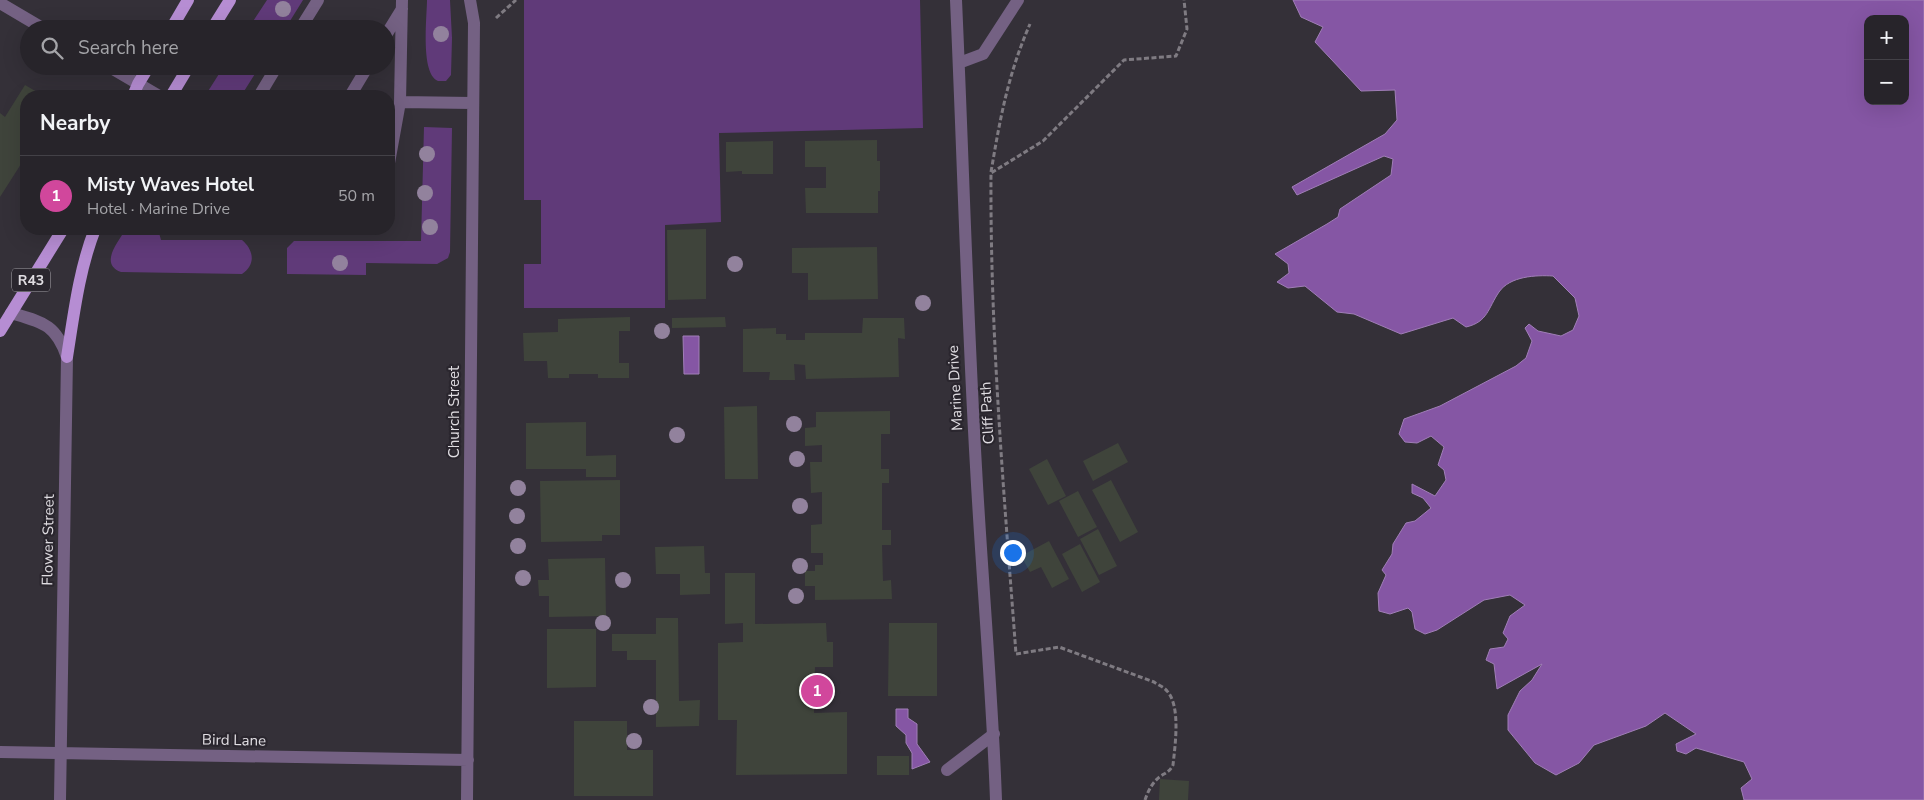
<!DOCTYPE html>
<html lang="en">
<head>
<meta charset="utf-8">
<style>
  :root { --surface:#27242a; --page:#333036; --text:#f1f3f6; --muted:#a4a4a8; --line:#434147; --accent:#8c9099 }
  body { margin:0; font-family:"Nunito Sans",sans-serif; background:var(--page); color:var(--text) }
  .controls { position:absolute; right:15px; top:15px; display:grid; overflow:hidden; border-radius:10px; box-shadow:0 5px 20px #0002 }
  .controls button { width:45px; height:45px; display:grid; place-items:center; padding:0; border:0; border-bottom:1px solid var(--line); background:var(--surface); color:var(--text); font:25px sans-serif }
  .you { position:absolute; left:1012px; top:552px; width:18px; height:18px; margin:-12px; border:4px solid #fff; border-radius:50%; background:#1a73e8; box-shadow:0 0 0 8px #1a73e833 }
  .badge { display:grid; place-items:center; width:32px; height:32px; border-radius:50%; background:var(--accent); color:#fff; font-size:16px; font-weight:700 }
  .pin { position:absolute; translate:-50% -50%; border:2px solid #fff; box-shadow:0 1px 5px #0006 }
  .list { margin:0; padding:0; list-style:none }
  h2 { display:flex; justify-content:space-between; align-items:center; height:65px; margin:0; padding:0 20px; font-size:21px }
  h2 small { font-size:16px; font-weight:400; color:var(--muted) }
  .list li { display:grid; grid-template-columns:32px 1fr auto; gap:15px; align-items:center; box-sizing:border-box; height:80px; padding:0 20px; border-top:1px solid var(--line) }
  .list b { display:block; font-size:19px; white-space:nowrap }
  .list p { margin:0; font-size:16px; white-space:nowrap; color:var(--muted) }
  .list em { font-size:16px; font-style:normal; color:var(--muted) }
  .icon { flex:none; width:28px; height:28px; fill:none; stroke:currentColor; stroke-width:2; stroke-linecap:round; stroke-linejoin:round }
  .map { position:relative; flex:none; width:1924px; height:800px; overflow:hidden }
  .search { position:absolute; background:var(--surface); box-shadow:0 5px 20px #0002; left:20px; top:20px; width:375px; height:55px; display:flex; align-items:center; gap:12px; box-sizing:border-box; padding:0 18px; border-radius:28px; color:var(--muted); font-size:19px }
  .panel { position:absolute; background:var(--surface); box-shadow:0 5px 20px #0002; left:20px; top:90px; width:375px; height:145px; border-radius:20px }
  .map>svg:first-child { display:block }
  .green { fill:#603a79 }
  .water { fill:#8556a4; stroke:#a07eb7; fill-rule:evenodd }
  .building { fill:#3f443b }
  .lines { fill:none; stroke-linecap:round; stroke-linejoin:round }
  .path { stroke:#7f7b82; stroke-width:3; stroke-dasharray:5 2.5; stroke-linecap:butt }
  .minor { stroke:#746183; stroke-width:12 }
  .major { stroke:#b68dd3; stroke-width:12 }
  .tree { fill:#92829d }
  .labels { text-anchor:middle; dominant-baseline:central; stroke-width:4.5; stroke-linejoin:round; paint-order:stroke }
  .shield { fill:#2a262e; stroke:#a9a6ac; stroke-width:1 }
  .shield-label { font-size:14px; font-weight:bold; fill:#e0dde2 }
  .street-label { font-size:15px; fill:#e0dde2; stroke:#2a262e }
</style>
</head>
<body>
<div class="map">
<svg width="1924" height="800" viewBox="0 0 1924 800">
  <rect width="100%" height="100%" fill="#343038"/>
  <!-- green -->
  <path class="green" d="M267,0h36l-18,29h-37z
    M427,0h23l2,38 -1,37 -5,6c-1,0 -7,0 -8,0 -18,-7 -11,-65 -11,-81z
    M524,0h396l3,128 -204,5 2,89 -56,3v83h-141v-44h17v-64h-17z
    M224,66h36l-19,30h-36z
    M424,127l28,1 -2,124 -2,6 -11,6 -71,-1v12l-79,-1v-26l7,-7h127z
    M126,229h32l3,11h81c12,10 14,25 0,34l-121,-2c-22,-8 -3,-30 5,-43z"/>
  <!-- water -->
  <path class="water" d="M1293,0h631v800h-180l-3,-12 11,-9 -8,-17 -48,-14 -10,6 -9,-3 -1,-7 20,-10 -31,-21 -19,13 -52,19 -15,18 -23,12 -21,-12 -27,-33v-15l12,-24 12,-11 10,-16 -45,25 -3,-25 -8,-4 4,-11 14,-2 4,-8 -5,-6 7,-17 15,-11 -15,-10 -26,5 -47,30 -12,4 -10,-5 -3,-17 -4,-4 -18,6 -11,-3 -1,-18 8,-18 -4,-5 10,-16 1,-10 13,-21 9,-2 16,-13 -8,-10 -11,-5v-9l23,12 11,-16 -2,-10 -6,-5 6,-18 -13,-11 -14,7 -12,-1 -6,-8 5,-15 36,-13 76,-40 10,-8 6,-17 -7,-13 4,-4 9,7 23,5 12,-6 6,-14 -4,-18 -22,-22c-17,-1 -43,0 -54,16 -11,16 -11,30 -33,35l-13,-9 -52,16 -47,-20 -17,-2 -32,-26 -17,2 -11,-6 12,-9 -1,-9 -13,-10 52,-30 11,-7 2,-8 51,-34 2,-16 -9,-3 -87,39 -5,-8 93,-53 12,-14 -2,-30 -34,1 -46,-49 8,-15 -22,-10zM1868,19h37v82h-37z
    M683,336h16v38h-15z
    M896,709h12v9l9,6v20l13,18 -18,7v-16l-6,-10v-8l-10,-9z"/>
  <!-- building -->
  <path class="building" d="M25,85l19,11h-18v71l-5,-3 -21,33v-84l5,4z
    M877,140v21h3v30h-2v22h-72l-1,-25h21v-21h-21v-26z
    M773,141v33h-31v-3l-16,1v-30z
    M706,229v70l-38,1 -1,-70z
    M877,247l1,52 -70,1v-27h-16v-25z
    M630,317v14h-11v32h10v15h-31v-4h-29v4h-21l-1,-17h-23l-1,-28 35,-1v-13z
    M725,317l1,10 -54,1v-10z
    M863,318h41l1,21 -7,-1 1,39 -93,2 -1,-14 -11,-1 1,16h-26l1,-8h-27v-43l33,-1v6h10v6h19v-7h57z
    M757,406l1,73h-33l-1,-72z
    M890,411v23h-9v35h8v14h-7v47h9v15h-9l1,36 8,-1 1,19 -77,1v-14h-10v-15h10v-6h8v-12h-12v-28l11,-1v-32l-11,1 -1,-31h12v-17l-17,1v-18l11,-1v-15z
    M586,422v34l30,-1v22h-30v-8h-60v-46z
    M1118,443l10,19 -35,19 -10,-20z
    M1047,459l19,37 -18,9 -19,-36z
    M620,480v55h-18v6l-61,1 -1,-61z
    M1111,480l27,52 -18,10 -28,-52z
    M1078,491l19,36 -19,10 -19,-36z
    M1098,529l19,37 -18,9 -19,-36z
    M1049,541l20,38 -17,9 -11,-21 -11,5 -9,-16z
    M1080,544l20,38 -18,10 -20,-38z
    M704,546l1,27h5v21l-30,1v-21h-24l-1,-27z
    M605,558l1,58 -57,1v-21h-10l-1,-16h11l-1,-21z
    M725,573h30v51l71,-1 1,19h6v25h-18l-1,46 33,-1v62l-111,1 1,-55h-19v-77l25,-1v-19l-18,1z
    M656,618h22l1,83 21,-1 -1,26 -43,1v-67h-29v-9h-15v-17h44z
    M889,623h48v73h-49z
    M547,629h49v58l-49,1z
    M574,721h53v29h26v46h-79z
    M877,756h32v19h-32z
    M1160,779l29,2 -1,19h-29z"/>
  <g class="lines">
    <!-- path -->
    <path class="path" d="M496,18l20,-18
      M991,172c9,-53 17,-98 39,-148
      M1145,800c3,-9 8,-19 16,-24 6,-4 9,-5 12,-11 2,-19 8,-59 -6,-74 -3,-4 -9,-6 -13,-9l-95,-35 -43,7c-12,-160 -26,-320 -25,-481l52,-32 81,-81 52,-4 11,-27 -3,-29"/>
    <!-- minor -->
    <path class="minor" d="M956,0c7,156 11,311 20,467 6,111 16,222 20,333
      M0,3l44,26
      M300,29l18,-29
      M386,35l16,-26
      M959,63l24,-9 35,-54
      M108,66l51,30
      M259,96l18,-30
      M350,96l18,-30
      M400,102l2,-102
      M389,163l11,-61 72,1
      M11,313c31,9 45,11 56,44l-7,443
      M0,752l468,8
      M947,770l47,-36
      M467,800l7,-777 -4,-23"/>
    <!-- major -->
    <path class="major" d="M171,29l17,-29
      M212,29l18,-29
      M133,96l5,-12 11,-18
      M171,96l18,-30
      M0,331l63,-102
      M67,357c7,-44 12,-87 28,-128"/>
  </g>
  <!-- trees -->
  <g class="tree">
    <circle cx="283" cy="9" r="8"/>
    <circle cx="441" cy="34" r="8"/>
    <circle cx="427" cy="154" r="8"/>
    <circle cx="425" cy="193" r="8"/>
    <circle cx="430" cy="227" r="8"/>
    <circle cx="340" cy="263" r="8"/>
    <circle cx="735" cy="264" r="8"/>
    <circle cx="923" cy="303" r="8"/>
    <circle cx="662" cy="331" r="8"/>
    <circle cx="794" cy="424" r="8"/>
    <circle cx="677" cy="435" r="8"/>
    <circle cx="797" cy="459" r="8"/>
    <circle cx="518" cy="488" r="8"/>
    <circle cx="800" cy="506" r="8"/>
    <circle cx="517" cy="516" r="8"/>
    <circle cx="518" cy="546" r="8"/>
    <circle cx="800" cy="566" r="8"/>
    <circle cx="523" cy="578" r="8"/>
    <circle cx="623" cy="580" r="8"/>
    <circle cx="796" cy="596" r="8"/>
    <circle cx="603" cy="623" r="8"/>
    <circle cx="651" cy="707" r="8"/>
    <circle cx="634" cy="741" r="8"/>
  </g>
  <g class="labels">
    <!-- shield labels -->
    <rect class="shield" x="12" y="268.5" width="38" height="23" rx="4"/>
    <g class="shield-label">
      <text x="31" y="280">R43</text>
    </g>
    <!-- street labels -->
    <g class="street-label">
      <text transform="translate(955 388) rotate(-93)">Marine Drive</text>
      <text transform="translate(454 412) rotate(-90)">Church Street</text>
      <text transform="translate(987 413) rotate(-93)">Cliff Path</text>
      <text transform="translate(48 540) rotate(-89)">Flower Street</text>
      <text transform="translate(234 740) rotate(1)">Bird Lane</text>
    </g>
  </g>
</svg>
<div class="controls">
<button>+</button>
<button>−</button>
</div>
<div class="you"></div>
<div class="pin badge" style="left:817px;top:691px;background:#d1479c">1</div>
<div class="search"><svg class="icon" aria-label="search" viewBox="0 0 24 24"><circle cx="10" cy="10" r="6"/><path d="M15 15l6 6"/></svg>Search here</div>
<section class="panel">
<h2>Nearby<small></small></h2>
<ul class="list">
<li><span class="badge" style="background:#d1479c">1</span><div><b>Misty Waves Hotel</b><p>Hotel · Marine Drive</p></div><em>50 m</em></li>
</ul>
</section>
</div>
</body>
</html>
